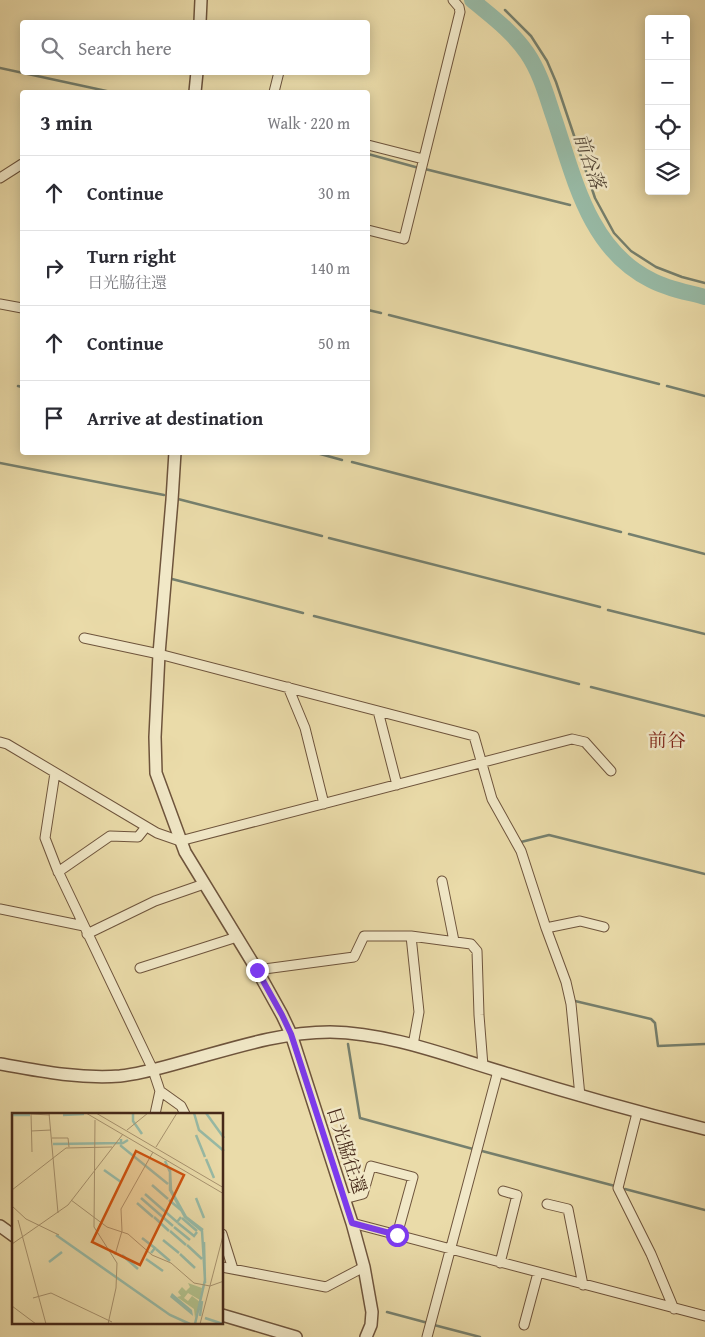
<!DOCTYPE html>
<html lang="en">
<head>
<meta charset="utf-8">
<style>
  :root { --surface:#fff; --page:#f2f2f3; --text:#2b2b33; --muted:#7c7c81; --line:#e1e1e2 }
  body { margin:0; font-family:"Gentium Book Plus","Noto Serif JP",serif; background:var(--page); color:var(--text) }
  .controls { position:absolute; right:15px; top:15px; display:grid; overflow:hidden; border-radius:5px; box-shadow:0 2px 12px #0003 }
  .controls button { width:45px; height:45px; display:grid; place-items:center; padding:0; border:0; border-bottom:1px solid var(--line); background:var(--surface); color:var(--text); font:25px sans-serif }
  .stop { position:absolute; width:15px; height:15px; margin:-11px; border:4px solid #7c3aed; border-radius:50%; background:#fff }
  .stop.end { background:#7c3aed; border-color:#fff; box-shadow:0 1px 5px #0008 }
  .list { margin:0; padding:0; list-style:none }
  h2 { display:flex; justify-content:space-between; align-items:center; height:65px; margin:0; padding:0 20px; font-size:21px }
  h2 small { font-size:16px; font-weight:400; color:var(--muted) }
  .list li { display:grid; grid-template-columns:32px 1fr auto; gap:15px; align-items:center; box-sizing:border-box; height:75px; padding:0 20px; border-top:1px solid var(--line) }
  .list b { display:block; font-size:19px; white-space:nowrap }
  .list p { margin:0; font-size:16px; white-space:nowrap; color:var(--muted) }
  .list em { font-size:16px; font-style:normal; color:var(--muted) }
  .icon { flex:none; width:28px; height:28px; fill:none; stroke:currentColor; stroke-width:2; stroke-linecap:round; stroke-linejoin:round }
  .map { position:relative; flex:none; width:705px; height:1337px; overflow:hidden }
  .search { position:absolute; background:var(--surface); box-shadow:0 2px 12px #0003; left:20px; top:20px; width:350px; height:55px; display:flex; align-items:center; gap:12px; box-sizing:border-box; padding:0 18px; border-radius:5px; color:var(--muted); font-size:19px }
  .panel { position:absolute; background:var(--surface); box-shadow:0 2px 12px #0003; left:20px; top:90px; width:350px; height:365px; border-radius:5px }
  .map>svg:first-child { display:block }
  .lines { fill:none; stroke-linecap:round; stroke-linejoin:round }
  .stream { stroke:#76806e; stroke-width:2.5 }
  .river { stroke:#98bba7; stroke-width:16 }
  .minor-casing { stroke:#6e543c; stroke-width:11 }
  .tertiary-casing { stroke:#6e543c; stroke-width:14 }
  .minor { stroke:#f1e8c7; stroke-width:9 }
  .tertiary { stroke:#f1e8c7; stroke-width:11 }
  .route { stroke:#7c3aed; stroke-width:6 }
  .labels { text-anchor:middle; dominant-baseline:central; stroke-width:5; stroke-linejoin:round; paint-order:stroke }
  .street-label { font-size:18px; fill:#442718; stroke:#f1e8c7 }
  .water-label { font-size:19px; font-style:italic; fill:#594c3c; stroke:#f1e8c7 }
  .neighbourhood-label { font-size:19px; fill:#7a1f14; stroke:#f1e8c7 }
  .inset-river { fill:none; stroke:#98bba7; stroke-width:2.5 }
  .inset-road { fill:none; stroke:#a8936f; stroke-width:1 }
  .view { fill:#cf520e; fill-opacity:0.15; stroke:#cf520e; stroke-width:2.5 }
  .inset-edge { fill:none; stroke:#442718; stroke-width:2.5 }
</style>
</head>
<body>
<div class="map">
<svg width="705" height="1337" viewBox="0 0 705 1337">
  <rect width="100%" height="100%" fill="#eadba9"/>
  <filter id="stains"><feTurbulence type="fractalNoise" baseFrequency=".004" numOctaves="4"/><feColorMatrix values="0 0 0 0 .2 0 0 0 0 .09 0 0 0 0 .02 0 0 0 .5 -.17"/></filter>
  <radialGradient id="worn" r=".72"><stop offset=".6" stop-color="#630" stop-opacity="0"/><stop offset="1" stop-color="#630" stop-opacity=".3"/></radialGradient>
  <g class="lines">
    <!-- stream -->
    <path class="stream" d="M505,10l26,26 16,25 9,21 39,116 19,35 17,18 25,16 26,10 23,6
      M0,68l111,24
      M368,154l51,14
      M425,169l145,36
      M368,310l13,3
      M389,315l270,69
      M18,386l4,1
      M667,386l38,10
      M313,452l29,8
      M352,462l269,70
      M0,463l164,32
      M178,499l144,37
      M629,534l76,20
      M329,538l271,69
      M172,579l131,34
      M608,610l97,24
      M314,616l265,68
      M591,687l114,29
      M521,842l28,-7 156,39
      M575,1001l76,18 4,4 3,23 47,-2
      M348,1044l12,74 113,31
      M482,1151l133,35
      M625,1189l80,21
      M387,1312l41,11
      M434,1325l46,12"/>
    <!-- river -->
    <path class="river" d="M472,0c19,16 40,31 55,53 13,19 19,41 26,62 21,61 35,134 98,165 16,9 36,12 54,17"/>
    <defs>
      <path id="minor" d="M274,92l5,-20
        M368,145l55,14
        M0,178l22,-14
        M368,230l36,9 56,-227 -1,-5 -6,-7
        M0,304l22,4
        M84,638l75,16 315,82 18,63 29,52 25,77 20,54 5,22 9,92
        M288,687l17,41 19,76
        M378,711l19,74
        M0,742l7,2 150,89 23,8 392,-102 13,3 26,29
        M55,773l-10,65 12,31 96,201 7,21 -5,23
        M58,872l52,-36 28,1 8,-10
        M442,881l12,60
        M0,909l84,17
        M546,928l34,-7 24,6
        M87,934l68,-33 49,-17
        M411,936l8,76 -6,33
        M140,968l97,-31
        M257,970l97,-13 10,-21h47l60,8 6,7 2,64 4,51
        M160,1091l21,15 4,8
        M637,1113l-19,75 33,66 23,55
        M344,1199l19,-5 8,-28 42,11 -16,58
        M547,1204l21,5 15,76
        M352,1223l353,93
        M222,1234l11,35
        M500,1263l17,-68 -14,-4
        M222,1267l104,20 38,-20
        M524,1325l14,-52
        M427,1337l71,-266"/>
      <path id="tertiary" d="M200,22l1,-22
        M195,92l2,-20
        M175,452l-3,48 -13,154 -4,83 1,36 29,79 72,118 25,45 9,19 61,189 12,44 8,45 -1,13 -5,12
        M0,1064c39,7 79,15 120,12 18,-2 37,-7 55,-12 50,-13 102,-32 155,-32 59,1 115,23 172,40 67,21 135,40 203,57
        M0,1226l14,10
        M222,1315l74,22"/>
    </defs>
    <!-- minor casing -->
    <use href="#minor" class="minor-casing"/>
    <!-- tertiary casing -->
    <use href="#tertiary" class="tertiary-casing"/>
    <!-- minor -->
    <use href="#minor" class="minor"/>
    <!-- tertiary -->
    <use href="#tertiary" class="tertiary"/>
  </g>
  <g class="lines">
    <!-- route -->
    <path class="route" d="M257,970l25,45 9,19 61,189 45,12"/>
  </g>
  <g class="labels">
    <!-- street labels -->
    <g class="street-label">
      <text transform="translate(347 1150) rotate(72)">日光脇往還</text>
    </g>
    <!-- water labels -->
    <g class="water-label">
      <text transform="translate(590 161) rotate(71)">前谷落</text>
    </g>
    <!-- neighbourhood labels -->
    <g class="neighbourhood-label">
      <text x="667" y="740">前谷</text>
    </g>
  </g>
  <!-- overview -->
  <g transform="translate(12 1113)">
    <rect width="211" height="211" fill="#eadba9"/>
    <path d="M176,170l14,5 -2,12 -12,-7 -4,5 4,3 4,-5 8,6 -5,16 -1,-9 -17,-12 4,-1 -3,-4 4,-5 4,4 4,-4z" fill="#b2c18c"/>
    <path d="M160,180l20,17 1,6 -23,-19z" fill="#98bba7"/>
    <path class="inset-river" d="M121,0v8l9,13M182,0l5,17 25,21M194,0l18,25M0,2h18M51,2l21,-1M184,22l9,22M109,26v7l47,38M41,31l70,-1 5,-3M194,46l8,19M153,48l5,11v18l15,27 17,14 3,49 -10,44M158,56l1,21 15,27 17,13M92,57l17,12M140,72l16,14M133,81l16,14M129,85l16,14M184,85l8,20M157,87l12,10M125,90l16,14M149,95l16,14 4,-5M145,99l16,14M142,104l15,14M170,105l15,13M166,110l16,13 3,-4M162,114l16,13M158,118l16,14M44,122l114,80 20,9M130,125l13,10 -4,5M151,127l16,13M192,129l1,41M175,132l15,14M144,136l14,12M168,141l15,14M110,142l16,14M134,146l17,12M37,149l13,-10M188,203l2,-15M193,205l18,6"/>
    <path class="inset-road" d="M19,0l1,39M37,0l9,100M74,0l138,81M84,0l128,75M19,1l19,1M83,7l-1,107 23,36 -1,25 -8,36M115,17l21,-17M19,18l20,-1M40,25h16l1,9M144,34l21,-34M0,77l54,-42 46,-1M59,87l36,27 21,7 24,21 19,8 23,20 16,3 14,-5M0,93l14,13 33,16M6,107l28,104M0,131l56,-39 55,-71M103,142l7,-24 -1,-22 32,-57M21,185l18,-5 61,29M0,193l24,18M188,211l24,-92"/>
    <path class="view" d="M124,38l48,24 -44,90 -48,-23z"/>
    <rect width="211" height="211" class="inset-edge"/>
  </g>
  <rect width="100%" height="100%" filter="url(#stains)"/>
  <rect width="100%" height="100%" fill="url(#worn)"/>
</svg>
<div class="controls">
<button>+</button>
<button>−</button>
<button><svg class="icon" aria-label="locate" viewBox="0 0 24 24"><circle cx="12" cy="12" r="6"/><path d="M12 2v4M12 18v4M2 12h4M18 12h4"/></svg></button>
<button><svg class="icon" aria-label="layers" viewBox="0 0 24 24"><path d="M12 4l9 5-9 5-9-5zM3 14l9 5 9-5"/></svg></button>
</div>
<div class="stop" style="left:397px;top:1235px"></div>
<div class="stop end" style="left:257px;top:970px"></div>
<div class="search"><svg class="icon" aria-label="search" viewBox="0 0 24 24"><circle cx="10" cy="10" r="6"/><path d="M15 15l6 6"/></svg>Search here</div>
<section class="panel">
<h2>3 min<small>Walk · 220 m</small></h2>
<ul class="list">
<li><svg class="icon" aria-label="ahead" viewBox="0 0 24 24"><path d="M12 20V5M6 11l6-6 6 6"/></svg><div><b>Continue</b></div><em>30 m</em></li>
<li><svg class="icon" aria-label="right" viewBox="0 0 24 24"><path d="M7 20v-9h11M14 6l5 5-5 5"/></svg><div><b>Turn right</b><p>日光脇往還</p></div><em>140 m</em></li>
<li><svg class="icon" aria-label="ahead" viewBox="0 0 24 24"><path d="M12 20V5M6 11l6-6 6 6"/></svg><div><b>Continue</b></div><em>50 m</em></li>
<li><svg class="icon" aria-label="arrive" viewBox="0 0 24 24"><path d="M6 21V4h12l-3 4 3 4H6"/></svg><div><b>Arrive at destination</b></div></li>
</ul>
</section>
</div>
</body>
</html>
